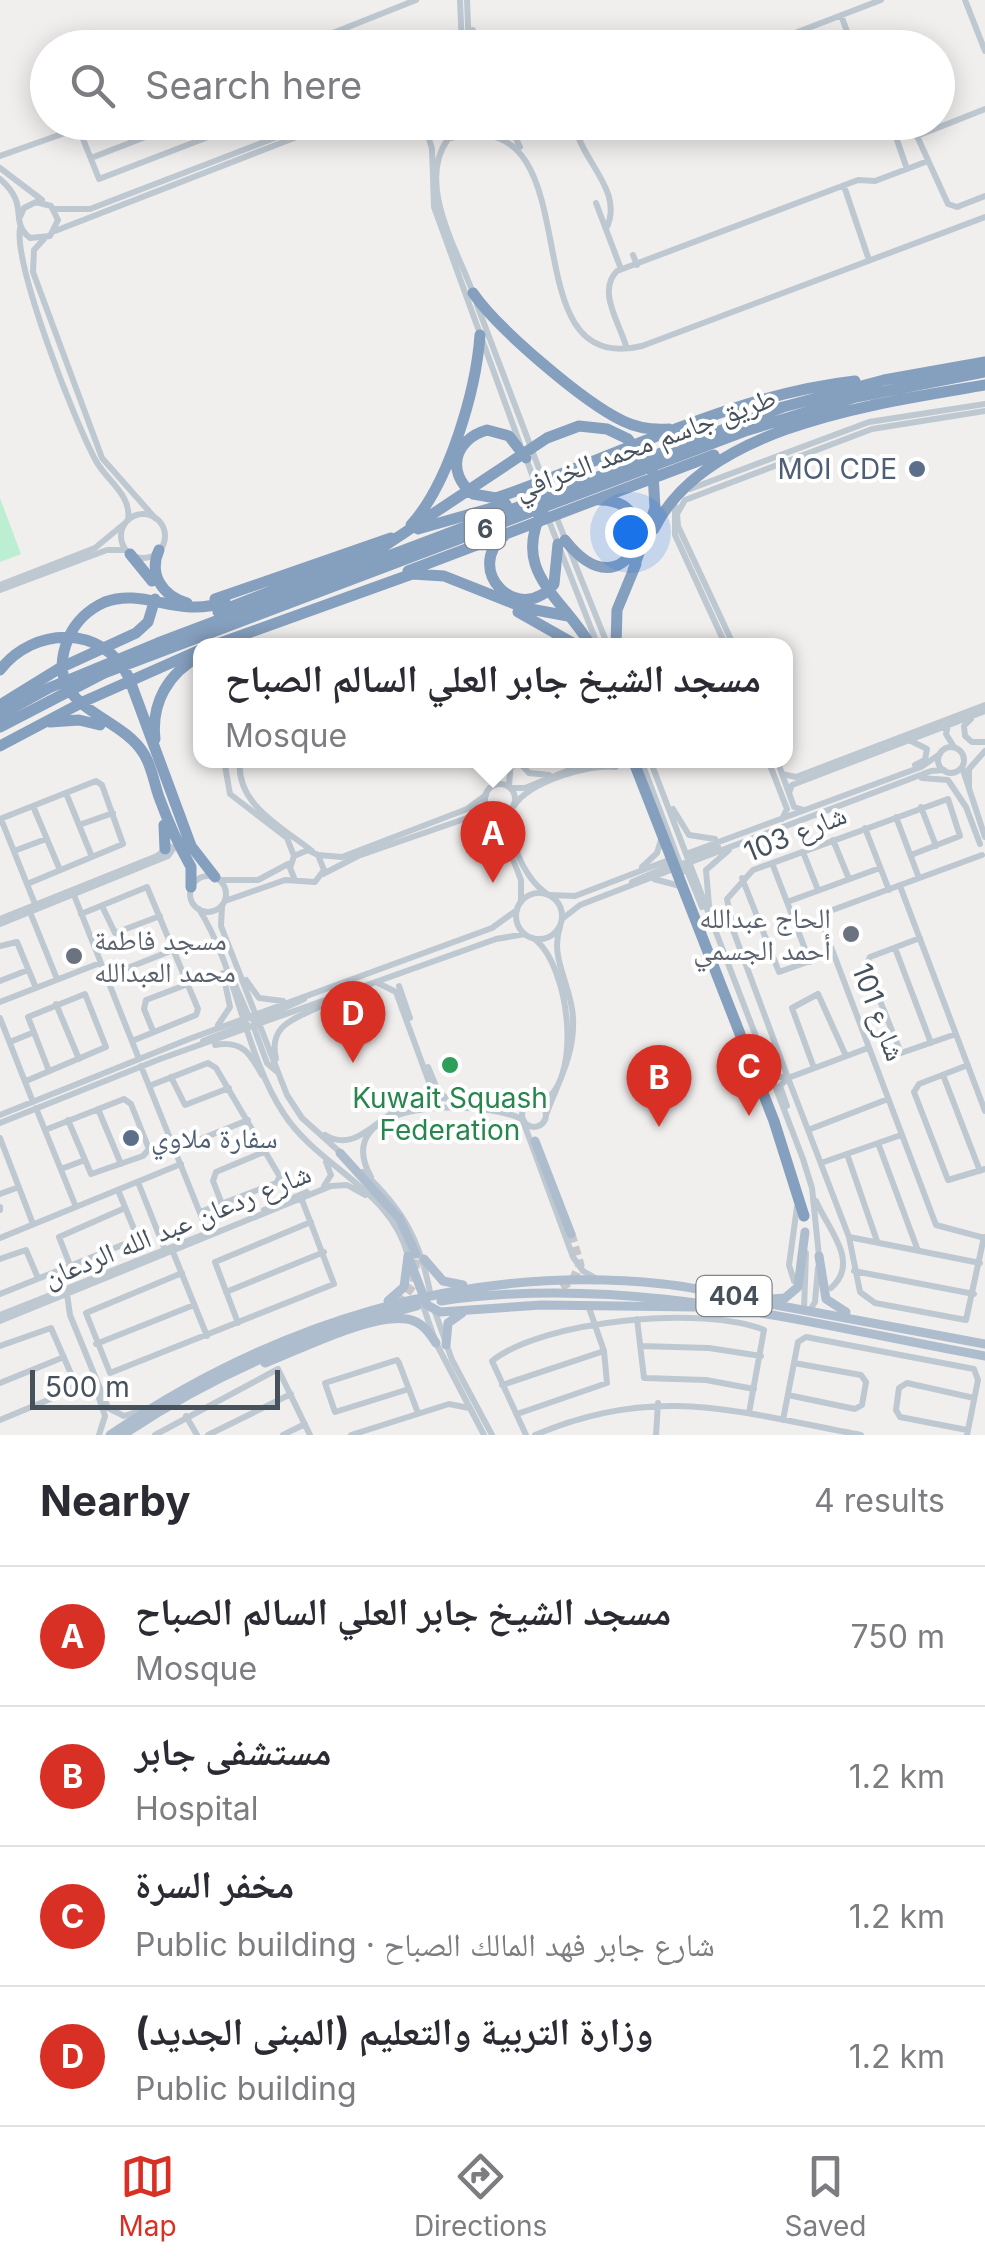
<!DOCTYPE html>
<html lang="en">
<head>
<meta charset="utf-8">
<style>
  :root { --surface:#fff; --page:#f7f7f7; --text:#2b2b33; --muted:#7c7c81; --line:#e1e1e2; --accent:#d93025 }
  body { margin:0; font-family:Inter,"Noto Naskh Arabic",sans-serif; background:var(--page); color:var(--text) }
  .scale { position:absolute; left:30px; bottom:25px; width:250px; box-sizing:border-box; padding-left:10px; border:5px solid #46515c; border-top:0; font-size:28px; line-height:35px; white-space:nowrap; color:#46515c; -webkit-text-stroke:8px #fff; paint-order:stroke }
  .you { position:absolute; left:630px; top:532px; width:35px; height:35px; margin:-25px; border:8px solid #fff; border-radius:50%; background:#1a73e8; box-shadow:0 0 0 15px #1a73e833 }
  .badge { display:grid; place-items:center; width:65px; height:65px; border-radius:50%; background:var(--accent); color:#fff; font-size:32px; font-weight:700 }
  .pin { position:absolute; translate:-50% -82px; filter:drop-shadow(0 2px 5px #0008) }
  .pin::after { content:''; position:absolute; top:52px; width:35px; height:30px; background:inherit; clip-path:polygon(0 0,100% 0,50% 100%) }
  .popup { position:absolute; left:193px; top:638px; width:600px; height:130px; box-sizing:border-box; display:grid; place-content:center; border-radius:20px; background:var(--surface); filter:drop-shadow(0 2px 8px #0005); font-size:32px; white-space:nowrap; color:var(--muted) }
  .popup b { font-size:38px; color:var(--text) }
  .popup::after { content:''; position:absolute; left:50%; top:100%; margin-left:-20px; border:20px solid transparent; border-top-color:var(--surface) }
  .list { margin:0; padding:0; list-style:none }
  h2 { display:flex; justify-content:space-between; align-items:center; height:130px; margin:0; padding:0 40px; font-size:42px }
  h2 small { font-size:32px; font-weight:400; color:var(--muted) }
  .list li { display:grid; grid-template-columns:65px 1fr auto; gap:30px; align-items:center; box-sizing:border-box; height:140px; padding:0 40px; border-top:2px solid var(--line) }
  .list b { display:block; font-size:38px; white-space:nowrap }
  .list p { margin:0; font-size:32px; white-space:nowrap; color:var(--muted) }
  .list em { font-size:32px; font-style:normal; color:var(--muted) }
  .icon { flex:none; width:55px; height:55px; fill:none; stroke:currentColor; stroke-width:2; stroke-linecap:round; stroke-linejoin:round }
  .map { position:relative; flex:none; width:985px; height:1435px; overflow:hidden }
  .search { position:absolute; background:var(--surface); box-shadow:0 5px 25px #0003; left:30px; right:30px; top:30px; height:110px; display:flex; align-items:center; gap:25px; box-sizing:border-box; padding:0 35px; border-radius:55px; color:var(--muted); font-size:38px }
  .sheet { height:690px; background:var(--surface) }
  nav { display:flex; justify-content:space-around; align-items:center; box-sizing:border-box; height:140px; border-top:2px solid var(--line); background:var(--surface); font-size:28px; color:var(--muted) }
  nav a { display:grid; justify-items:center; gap:5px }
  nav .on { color:var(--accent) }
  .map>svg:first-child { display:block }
  .green { fill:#bcefd1 }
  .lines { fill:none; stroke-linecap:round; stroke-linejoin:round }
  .major-tunnel { stroke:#c6c7ca; stroke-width:9; stroke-dasharray:9 4.5; stroke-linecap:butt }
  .minor { stroke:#bec8d1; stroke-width:6 }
  .major { stroke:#adbdce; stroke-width:9 }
  .highway { stroke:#859fbe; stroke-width:11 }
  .service-dot { fill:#5c6f8a; stroke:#fff; stroke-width:4 }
  .worship-dot { fill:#6b7280; stroke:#fff; stroke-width:4 }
  .leisure-dot { fill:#2e9e5b; stroke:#fff; stroke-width:4 }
  .labels { text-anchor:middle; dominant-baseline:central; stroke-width:8; stroke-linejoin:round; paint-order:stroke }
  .shield { fill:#fff; stroke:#7e858d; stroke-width:2.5 }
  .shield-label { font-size:25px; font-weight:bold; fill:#46515c }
  .street-label { font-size:28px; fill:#46515c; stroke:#fff }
  .service-label { font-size:28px; fill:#4e5e75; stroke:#fff; text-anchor:end }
  .worship-label { font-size:28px; fill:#5b616d; stroke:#fff; text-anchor:end }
  .leisure-label { font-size:28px; fill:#27864d; stroke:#fff }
</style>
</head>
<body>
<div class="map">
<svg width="985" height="1435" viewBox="0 0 985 1435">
  <rect width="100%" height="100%" fill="#f1eeee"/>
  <!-- green -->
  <path class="green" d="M0,498l21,56 -21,8z"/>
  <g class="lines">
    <!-- major-tunnel -->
    <path class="major-tunnel" d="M561,1287l12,-7 7,-15 -9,-31
      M399,1304l15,-21 2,-29"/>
    <!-- minor -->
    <path class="minor" d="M460,0l2,48
      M467,0l2,48
      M965,0l20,51
      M841,15l12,33
      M473,30l5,18
      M337,32l6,16
      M295,48l121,-48
      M756,48l125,-48
      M424,122l8,27 2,58 86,237
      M472,122l26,12
      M508,122l12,25
      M575,122c2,36 51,68 31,107
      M883,122l34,14 31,68 9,3 28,-11
      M79,129l20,50 148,-57
      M430,132l22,6 14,-16
      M456,136c143,-28 48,243 186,210l343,-129
      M917,136l68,-27
      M448,139c-32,44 9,110 25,154
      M897,140l10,29
      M0,156l96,-34
      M91,158l93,-36
      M0,168l42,32
      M0,179c31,27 8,41 30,59l20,-2 8,-16 -7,-14 -15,-4 -12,6 -5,11
      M844,186l25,74
      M596,203l25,66
      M54,209h36l226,-87
      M20,228c-6,38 55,195 76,233 11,20 36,34 32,59
      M55,231l280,-109
      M44,239l-10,11 -1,22 69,186 53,60
      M633,255l4,10
      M477,305l72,190
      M626,346c-7,-24 -29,-55 -9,-75l241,-91 17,1 53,-20
      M525,455l16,45
      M690,489l179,-67 116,-18
      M675,506v29l51,111
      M121 536a22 22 0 1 1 44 0a22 22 0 1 1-44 0Z
      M547,516l51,130
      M556,516l52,130
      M0,585l95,-37 29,-24
      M0,590l107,-40h19
      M734,646l-56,-120 -1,-12 8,-14 187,-71 113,-18
      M971,719l-7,7 1,10 7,6h13
      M948,725l-2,9 8,13
      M911,741l16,8 -2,11 -10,5
      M938 760a13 13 0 1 1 26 0a13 13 0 1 1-26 0Z
      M224,760l6,34 57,44 7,18
      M240,760c-5,44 42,67 72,91
      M517,760l12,13 20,2
      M641,760l42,112
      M650,760l153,399 9,29 7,68
      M768,760l19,49 -5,10
      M777,760l17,47 10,3
      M962,767l23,70
      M782,774l14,3 189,-72
      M922,778l26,2 18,27
      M485 799a15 15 0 1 1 30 0a15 15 0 1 1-30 0Z
      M494,785l11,-25
      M509,786l2,-26
      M511,788h14l69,-28
      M969,788v-19l16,-18
      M66,793l26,64
      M789,793l3,-8 193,-74
      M33,806l27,64
      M514,806c15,-24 76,-43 102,-39l7,-7
      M921,807l15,39
      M966,807l14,37
      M673,809l16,26 26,4
      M511,810c-5,26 13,68 35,83
      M495,813l26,67v22
      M896,817l23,61
      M0,819l96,-38 6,4 21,59 -96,40
      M1,819l34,85
      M79,825l34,-12
      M865,828l24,62
      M833,840l16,39
      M14,851l32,-12
      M803,852l15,38
      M686,854l235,-87 19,-13
      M318,855l24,2 125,-48 19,-14
      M982,855l-155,57 -5,11 114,302 49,13
      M688,858l30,-12
      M684,863l18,44
      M688,863l243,-92 13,-1
      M772,863l38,99
      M642,867l15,-14 5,-16
      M323,874l35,-18 132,-46
      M190 894a18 18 0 1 1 36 0a18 18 0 1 1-36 0Z
      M742,878l37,94 54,-19
      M654,879l26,7
      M220,880h38l30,-16
      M632,882l44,-19
      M900,886l85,225
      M516 916a23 23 0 1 1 46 0a23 23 0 1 1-46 0Z
      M74,895l65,164
      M550,895l25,1 99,-38
      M225,901l60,-21 30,2 9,-12 -6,-15 -10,-5 -14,6 -4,12 5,12
      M787,902l93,-34
      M709,905l-3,-35 23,-20
      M102,906l13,27 45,-17
      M222,906l-1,20 66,169 15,23 40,36
      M199,909c39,63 45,144 85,205 35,54 108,76 124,142
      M30,912l27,67
      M81,914l66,-27 51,122 -2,6 -64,26
      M0,919l157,-63 12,-10 5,2 -6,8 -168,68
      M562,919l18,-14 96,-37
      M533,938c37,25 52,149 5,166
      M920,938l-50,19 -4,9 35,87 55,-19
      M0,946l17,-4 19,46
      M895,948l36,95
      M230,973l19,44 11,8
      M105,977l68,-27
      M246,980l13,18 24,3
      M0,981l28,-11
      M378,983l18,9 33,90 -3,17
      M399,986l11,32
      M0,1002l100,-39
      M56,1004l23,55
      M0,1018l33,84
      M256,1021l48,-22
      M218,1025l12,-18 -7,-34
      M253,1025l14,38 9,8
      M153,1031l-9,-22 2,-9 42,-16
      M203,1041l44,-17
      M10,1042l22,-9
      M215,1045c27,-5 35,8 47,30
      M868,1048l-80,30 -55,-148 -6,-31 26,-29 195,-71 12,37 -49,19
      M761,1052l7,4 9,21h10
      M276,1059c-8,-34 18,-40 43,-52
      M968,1065l-49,19 -5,8 34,88 37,-11
      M141,1066l67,167
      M428,1067l10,24 8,7
      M814,1068l-22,-60 26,-14 28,62
      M943,1075l37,96
      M171,1077l14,28 44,-17
      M788,1078l20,52
      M26,1081l80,-34 -21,-53 -57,23 21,54
      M149,1086l59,-23 8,5 64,109 -4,6 -76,29
      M888,1099l-80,31 41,107 11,55 15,11 91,17 18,-83
      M522 1115a12 12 0 1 1 24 0a12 12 0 1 1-24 0Z
      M787,1106l-7,-20 8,-8
      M36,1108l40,99
      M98,1109l23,55
      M0,1115l189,-76 303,-111 25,-18
      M546,1115c12,-33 29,-60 27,-97 -1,-32 -24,-60 -13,-91
      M523,1121l50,136 10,14 14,8
      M0,1123l160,-64 336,-120 29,-5
      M45,1130l79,-31 7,5 18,45 -6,7 -52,18 -23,-54
      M325,1135c33,20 56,-23 87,-33 39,-12 77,8 116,2
      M0,1138l33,86
      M878,1143l39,105
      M176,1149l72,-29
      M847,1154l30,87
      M821,1163l80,-28
      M61,1169l24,-9
      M363,1172c41,38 58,70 68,125
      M371,1177c-44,-79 109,-78 151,-58
      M138,1182l27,68
      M324,1186l7,-11 -5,-13
      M0,1194l19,-7
      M816,1201c11,27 45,61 15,87
      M222,1204l-9,-23 3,-9 50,-21
      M0,1207v3
      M264,1210l43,-18
      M849,1237l131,26
      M0,1238l181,-74
      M173,1252l34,84
      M0,1259l26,-9 12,28
      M70,1265l-11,-28 66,-29
      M854,1271l120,23
      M182,1273l-96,40 24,60 224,-89 -32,-84
      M794,1281l-5,-16 8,-58
      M226,1292l98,-40
      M0,1294l132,-53 4,-7 -18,-44
      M67,1294l3,21 38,93 16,8 25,-8
      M420,1297l16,46 48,92
      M434,1309l18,51 40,75
      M804,1309l2,-56
      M810,1310l5,-8 3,-34
      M0,1315l210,-83
      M637,1319l7,59 62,2 48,9
      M0,1321l331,-135 16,-1 18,10
      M238,1323l-23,-61 96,-40
      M96,1344l98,-39
      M0,1346l51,-18 24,55 -3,7 -72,30
      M640,1346l69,2 52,8
      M0,1383l64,-26
      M502,1385l102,-34
      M409,1389l-74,23 -10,-29 72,-23 2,3 19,50
      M98,1395l7,21 -6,19
      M788,1395l67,14 7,-4 4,-23 -5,-7 -67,-12
      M517,1414l90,-31 -3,-32 -16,-46
      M186,1416l11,19
      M783,1420l15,-78 8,-5 168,32 4,11 -11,55
      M967,1430l-67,-13 -4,-7 3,-22 8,-5 67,15
      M155,1435l123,-66 32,66
      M208,1435l83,-41
      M283,1435l22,-11
      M351,1435l98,-31 20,4
      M526,1435l-34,-74c51,-41 212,-56 272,-31l-15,83
      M535,1435c121,-52 203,-23 326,0
      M656,1435l2,-32"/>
    <!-- major -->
    <path class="major" d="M535,1141l36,93
      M340,1153l59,65 17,36
      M408,1256l19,49 13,7 101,-7 154,2
      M819,1256l7,43 20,13
      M424,1259l19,22 20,4
      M771,1299l14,-1 13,-11 7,-55
      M388,1301l16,-14 4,-31
      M441,1301c185,-28 363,22 544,55
      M446,1345l2,-22 14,-10
      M265,1363c36,-14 105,-49 142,-44 14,2 22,13 29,24
      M110,1435c163,-111 354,-172 553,-151 33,3 65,12 97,18 75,14 150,28 225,42
      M123,1435c91,-62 188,-102 294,-129"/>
    <!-- highway -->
    <path class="highway" d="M473,293c24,35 110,109 150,128 14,7 30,9 46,8
      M526,458l-17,-22 -22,-6c-32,9 -42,42 -14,64l23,4c118,-40 234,-103 359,-117
      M545,506c-37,65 17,90 46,140
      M411,525c38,-42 65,-134 69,-190
      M418,529l88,-25
      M654,529c51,-104 227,-126 331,-144
      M504,536c-41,34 15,91 50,48l4,-40
      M565,540c62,80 107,-40 35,-40
      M159,550c-11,25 4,46 28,53
      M130,554l22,27
      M408,571l306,-116
      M215,599l176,-61
      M218,612l162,-63 167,-111 32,-12 28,3 21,10 25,34 2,35 -22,62
      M518,612l60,34
      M212,646l200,-72 32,2 81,32 43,8
      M616,646l1,-36 19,-46
      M0,670c33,-43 103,-47 129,8l62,168 24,31
      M0,705l60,-37 76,-35 12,-11 7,-23
      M0,715l49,-27 109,-45 625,-236 101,-27 101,-18
      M50,722l29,-2 21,5
      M0,727l104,-54 641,-242 111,-34 129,-25
      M155,739c-4,-36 13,-66 45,-83
      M0,746l85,-45 115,-51
      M633,760l141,361 30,95
      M164,825l1,24
      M191,887v-20c-13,-23 -23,-45 -32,-70 -5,-14 -7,-30 -15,-43 -25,-42 -104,-45 -76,-115 7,-17 21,-30 37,-37 40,-15 72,17 120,0"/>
  </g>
  <!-- markers -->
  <g class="service-dot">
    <circle cx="917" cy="469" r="10"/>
    <circle cx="131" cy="1138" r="10"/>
  </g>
  <g class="worship-dot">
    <circle cx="851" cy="934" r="10"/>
    <circle cx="74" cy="956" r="10"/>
  </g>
  <circle class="leisure-dot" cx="450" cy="1065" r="10"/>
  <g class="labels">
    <!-- shield labels -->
    <g class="shield">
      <rect x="465" y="509" width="40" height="40" rx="8"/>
      <rect x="696.5" y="1276" width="75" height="40" rx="8"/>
    </g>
    <g class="shield-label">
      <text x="485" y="529">6</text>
      <text x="734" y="1296">404</text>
    </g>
    <!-- street labels -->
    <g class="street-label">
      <text transform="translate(645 443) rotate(-20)">طريق جاسم محمد الخرافي</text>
      <text transform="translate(795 833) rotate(-22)">شارع 103</text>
      <text transform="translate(879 1012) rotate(69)">شارع 101</text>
      <text transform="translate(177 1225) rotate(-22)">شارع ردعان عبد الله الردعان</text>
    </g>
    <!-- service labels -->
    <g class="service-label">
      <text x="897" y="469">MOI CDE</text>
      <text x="151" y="1138" text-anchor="start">سفارة ملاوي</text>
    </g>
    <!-- worship labels -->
    <g class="worship-label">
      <text x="831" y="918">الحاج عبدالله<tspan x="831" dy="32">أحمد الجسمي</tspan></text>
      <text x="94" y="940" text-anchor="start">مسجد فاطمة<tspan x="94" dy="32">محمد العبدالله</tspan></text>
    </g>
    <!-- leisure labels -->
    <g class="leisure-label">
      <text x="450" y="1098">Kuwait Squash<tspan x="450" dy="32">Federation</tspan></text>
    </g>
  </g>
</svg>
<div class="scale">500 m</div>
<div class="you"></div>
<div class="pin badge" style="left:493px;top:883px">A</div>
<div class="popup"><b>مسجد الشيخ جابر العلي السالم الصباح</b>Mosque</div>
<div class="pin badge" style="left:659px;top:1127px">B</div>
<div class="pin badge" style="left:749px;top:1116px">C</div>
<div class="pin badge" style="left:353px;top:1063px">D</div>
<div class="search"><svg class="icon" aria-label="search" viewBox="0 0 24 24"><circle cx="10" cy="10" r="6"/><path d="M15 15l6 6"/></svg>Search here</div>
</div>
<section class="sheet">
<h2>Nearby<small>4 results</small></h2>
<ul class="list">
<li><span class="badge">A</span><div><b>مسجد الشيخ جابر العلي السالم الصباح</b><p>Mosque</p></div><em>750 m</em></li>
<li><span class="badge">B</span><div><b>مستشفى جابر</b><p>Hospital</p></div><em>1.2 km</em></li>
<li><span class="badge">C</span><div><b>مخفر السرة</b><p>Public building · شارع جابر فهد المالك الصباح</p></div><em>1.2 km</em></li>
<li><span class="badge">D</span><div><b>وزارة التربية والتعليم (المبنى الجديد)</b><p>Public building</p></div><em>1.2 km</em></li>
</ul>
</section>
<nav>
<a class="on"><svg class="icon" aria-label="map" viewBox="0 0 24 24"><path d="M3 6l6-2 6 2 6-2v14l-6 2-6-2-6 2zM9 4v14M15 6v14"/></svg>Map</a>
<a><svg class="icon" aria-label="directions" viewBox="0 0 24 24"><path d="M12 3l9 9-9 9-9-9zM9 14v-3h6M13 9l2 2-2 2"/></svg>Directions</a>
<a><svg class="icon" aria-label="saved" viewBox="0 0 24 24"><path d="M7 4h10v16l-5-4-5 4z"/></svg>Saved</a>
</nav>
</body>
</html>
